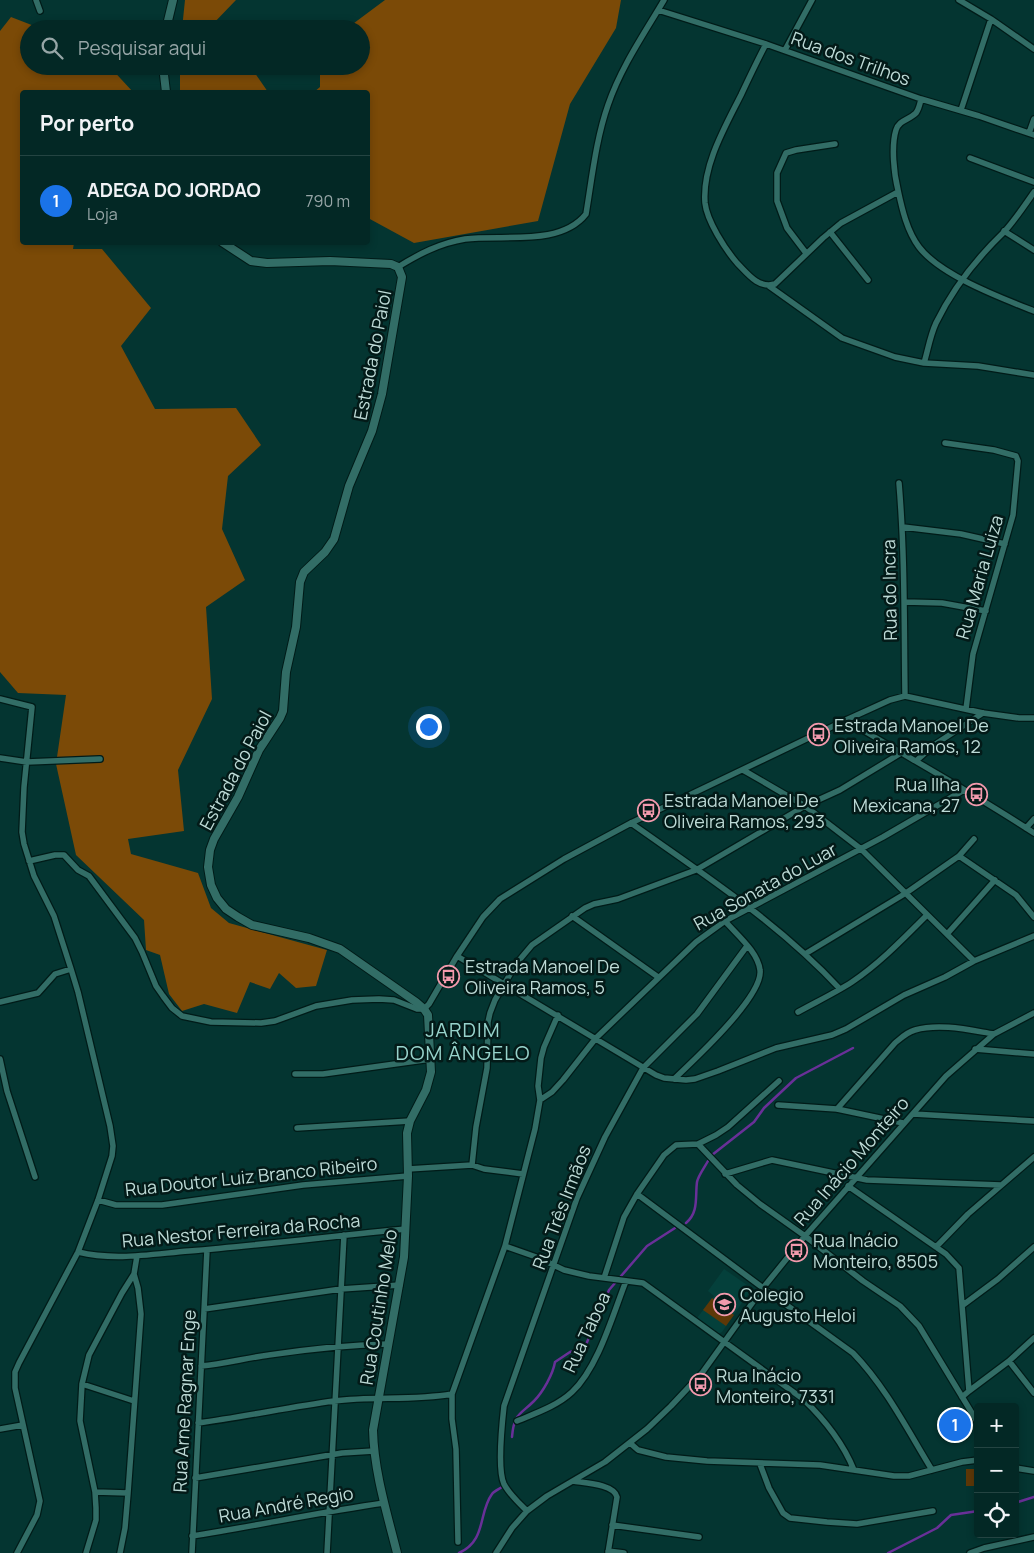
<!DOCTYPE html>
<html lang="pt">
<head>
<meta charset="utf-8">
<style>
  :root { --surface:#032825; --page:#0d302d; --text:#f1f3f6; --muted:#97a6a7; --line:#244442; --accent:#1a73e8 }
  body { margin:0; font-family:Manrope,sans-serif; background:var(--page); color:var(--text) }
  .controls { position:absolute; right:15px; bottom:15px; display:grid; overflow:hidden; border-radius:5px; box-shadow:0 2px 8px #0003 }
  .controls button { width:45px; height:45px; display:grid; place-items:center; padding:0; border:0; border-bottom:1px solid var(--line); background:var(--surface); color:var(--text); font:25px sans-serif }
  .you { position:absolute; left:428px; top:726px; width:18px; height:18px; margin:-12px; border:4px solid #fff; border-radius:50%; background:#1a73e8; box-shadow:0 0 0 8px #1a73e833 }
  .badge { display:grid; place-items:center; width:32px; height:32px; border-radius:50%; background:var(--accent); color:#fff; font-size:16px; font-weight:700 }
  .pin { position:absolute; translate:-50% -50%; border:2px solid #fff; box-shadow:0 1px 5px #0006 }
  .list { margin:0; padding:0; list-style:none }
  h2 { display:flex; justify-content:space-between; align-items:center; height:65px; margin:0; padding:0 20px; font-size:21px }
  h2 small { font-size:16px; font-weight:400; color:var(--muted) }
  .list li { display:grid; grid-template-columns:32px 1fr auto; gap:15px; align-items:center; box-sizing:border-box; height:90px; padding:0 20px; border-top:1px solid var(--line) }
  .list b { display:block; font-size:19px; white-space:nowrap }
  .list p { margin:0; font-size:16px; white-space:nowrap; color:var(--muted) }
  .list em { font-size:16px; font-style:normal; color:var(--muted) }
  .icon { flex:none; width:28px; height:28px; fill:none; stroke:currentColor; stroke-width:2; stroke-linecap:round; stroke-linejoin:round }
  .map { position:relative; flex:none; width:1034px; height:1553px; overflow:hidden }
  .search { position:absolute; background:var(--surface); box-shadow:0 2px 8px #0003; left:20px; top:20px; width:350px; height:55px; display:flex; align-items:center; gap:12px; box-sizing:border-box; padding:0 18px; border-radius:28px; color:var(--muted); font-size:19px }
  .panel { position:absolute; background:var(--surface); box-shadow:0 2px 8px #0003; left:20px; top:90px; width:350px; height:155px; border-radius:5px }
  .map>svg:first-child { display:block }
  .built { fill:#04403b }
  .green { fill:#5e3807 }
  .forest { fill:#7b4a07 }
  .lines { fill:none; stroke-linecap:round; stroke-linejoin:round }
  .stream { stroke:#693098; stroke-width:2.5 }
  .minor-casing { stroke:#001b18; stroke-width:8 }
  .tertiary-casing { stroke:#001b18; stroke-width:10 }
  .minor { stroke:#326d66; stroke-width:5.5 }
  .tertiary { stroke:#326d66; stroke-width:8 }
  .labels { text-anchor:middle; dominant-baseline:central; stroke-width:5; stroke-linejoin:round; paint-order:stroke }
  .street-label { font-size:18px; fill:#bddad6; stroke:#031a18 }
  .poi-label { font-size:18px; fill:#bddad6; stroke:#031a18; text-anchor:start }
  .quarter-label { font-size:20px; letter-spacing:1px; fill:#97d3cb; stroke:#031a18 }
</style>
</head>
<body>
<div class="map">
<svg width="1034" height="1553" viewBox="0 0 1034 1553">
  <rect width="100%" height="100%" fill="#043531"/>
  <!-- built -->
  <path class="built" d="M724,1269l26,18v4l-28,41 -4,2 -21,-16 17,-22 -6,-5z"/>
  <!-- green -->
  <path class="green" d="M712,1298l22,17 -8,11 -23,-16z
    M966,1469h12v17h-12z"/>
  <!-- forest -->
  <path class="forest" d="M185,0h51l-26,27 1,2h-29z
    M385,0h236l-5,28 -46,76 -32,117 -124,22 -46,-25v-126h-54l6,-5v-21h41v-37h-15z
    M11,17l31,12h-13v37h80l24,26h-111v150l52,1 -1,6h29l49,59 -30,38 34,63 81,-1 25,37 -33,31 -6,53 23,51 -39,27 6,92 -34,71 6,61 -56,8 3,15 67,19 13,35 18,15 98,27 -11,36 -20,2 -17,-15 -9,16 -20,-7 -13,31 -33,-9 -22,7 -13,-17 -9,-39 -14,-5 -2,-30 -68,-65 -20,-91 10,-69 -48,-2 -18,-21v-641z
    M180,66h70l18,26h-88z"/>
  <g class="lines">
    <!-- stream -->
    <path class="stream" d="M712,1155l42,-33 10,-14 32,-30 57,-30
      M686,1223c13,-11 9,-26 11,-41 1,-6 7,-14 11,-21
      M512,1437c2,-24 8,-22 22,-36 9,-9 19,-27 21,-39l15,-10 15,-5 24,-57 38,-44 28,-18
      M1015,1503l19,-6
      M459,1553c28,-13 19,-40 33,-59 2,-3 7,-5 10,-7
      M888,1553l49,-25 14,-13 27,-4"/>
    <defs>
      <path id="minor" d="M36,0l4,11
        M959,0l32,19 43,30
        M658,10l108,34 155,55 58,17 55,19
        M766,44c-9,17 -17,34 -25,51 -16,32 -39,71 -36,108 2,18 20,46 32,60 10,10 21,26 38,21l48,-46 18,-15 57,-31
        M785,50l27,-50
        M921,99c-1,5 -2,10 -5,14 -7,7 -17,7 -20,17 -5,16 -2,44 2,60 4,19 9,41 21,57 21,28 82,51 115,64
        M961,110l30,-91
        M1029,133l5,-14
        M970,158l64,24
        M1004,231l30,19
        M830,232l38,48
        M806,253l-19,-25 -10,-27v-28l9,-20 10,-3 39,-6
        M398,267c21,-13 42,-24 67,-28 37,-5 95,8 121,-25 6,-36 10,-75 22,-109 13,-38 36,-71 56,-105
        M769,286l73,52 53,19 29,6 54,3 56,9
        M924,363c4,-13 6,-27 12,-40 17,-35 41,-65 68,-91 11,-12 21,-27 30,-40
        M945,443l49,7 22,6 2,5 -5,54 -40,139 -7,55
        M899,483c6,71 5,142 6,213
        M903,527l58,7 44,10
        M905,602l37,1 44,8
        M0,699l32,8 -8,80 -2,45 2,12 10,32 20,40 17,53 7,23 32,134 3,20 -1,10 -14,44 -20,52 -59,111 -4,9v16l25,113 -3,14 -20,38
        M846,720c63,38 127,73 188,113
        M0,758l27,4 73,-3
        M916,761l18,-16 49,-32
        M743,770l62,36 56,43 113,112
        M631,823c72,51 148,100 209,166
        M1026,828l8,-9
        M959,856l57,39 18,22
        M29,861l26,-6h9l14,15 11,6 46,62 7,14 14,34 7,10 9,12 10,8 29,6 50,1 14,-2 41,-15 36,-6 27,-1 15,1 23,9h7l5,-5 28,-48 26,-39 17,-18 64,-40 67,-36 215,-103 44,-20 15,-4 78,17 36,5h15
        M572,916l86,61
        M948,933l47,-53
        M805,954l101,-61 53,-37 15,-17
        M457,956l199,119 8,3 22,2 9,-1 23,-8 58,-23 56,-13 14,-6 58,-34 41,-18 29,-16 60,-25
        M0,1002l38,-9 17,-19 16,-5
        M798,1012c18,-10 37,-19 54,-30 28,-19 51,-43 75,-67
        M975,1049l59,5
        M0,1059l7,32 28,86
        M295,1074h28l108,-15
        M674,1079c19,-18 90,-83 86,-109 -2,-18 -23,-35 -35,-49
        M540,1100l12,-8 11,-12 33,-42 100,-96 29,-21 158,-84 81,-47
        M778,1105l59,4 66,14
        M837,1109l58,-66c6,-5 12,-11 20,-13 25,-7 54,0 79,4
        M913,1114l121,7
        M297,1128l113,-7
        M698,1144l39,41 23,19 45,32 58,45 37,25 19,20 59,97
        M472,1165l4,-38 11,-59 1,-46 2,-9 5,-13 21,-36 16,-19 53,-37 9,-4 24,-5 78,-29 109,-64 35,-16 61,-37
        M408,1169l64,-4 12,4 39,5
        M725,1174l47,-14 95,20 134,5
        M848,1186l98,68 13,14 10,123 -7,6
        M637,1194l126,94 90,65c33,34 55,78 79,117
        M98,1200l18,5h46l141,-20 105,-9
        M505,1246l34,12 25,12 25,6 54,7 160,116c21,20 40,44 51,71
        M936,1247l32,-33 66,-57
        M78,1252c37,9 74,2 111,-1 72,-6 145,-15 217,-22
        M604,1278l20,-61 13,-23 27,-39 12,-10 22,-1 18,-9 12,-8 51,-46
        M963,1305l35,-26 36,-32
        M204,1309l137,-20 59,-4
        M1009,1361l25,32
        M201,1366c23,-2 45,-8 68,-11 40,-6 79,-10 119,-11
        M82,1384l52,17
        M969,1391l40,-30 25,-23
        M517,1421c19,-8 40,-15 55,-29 26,-24 41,-78 54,-111
        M198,1423c46,-6 91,-16 136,-22 40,-5 79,0 118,-7
        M0,1429l23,-4
        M630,1443l8,7 28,7 41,4 113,4 74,11h15l53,-14 16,-2
        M760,1464l9,24 14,25 7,5 37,4 30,2 76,-13
        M1015,1468l19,3
        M195,1478l147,-25 32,-2
        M573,1481c12,2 41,3 44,16l-9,56
        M95,1492l33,1
        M527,1511c-8,-8 -18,-17 -23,-27 -7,-15 -2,-60 0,-78l73,-208 28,-61 38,-69 54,-54 50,-68
        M612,1525l87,12
        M192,1536c64,-10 128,-24 192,-33
        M458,1542l-2,-93 -4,-30v-25l53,-148 30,-117 5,-29 -2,-14 3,-28 3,-11 14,-32
        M608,1551l16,2
        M86,1553l10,-33v-12l-1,-16 -15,-71 2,-37 7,-29 33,-62 12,-19 3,-18
        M120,1553l5,-25 3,-35 13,-179 -3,-26 -4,-14
        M192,1553l15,-303
        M327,1553l17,-318
        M496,1553l16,-25 15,-17 20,-15 58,-34 42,-33 24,-23 31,-33 61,-85 42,-52 141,-160 48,-42 40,-21
        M970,1553l14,-5 50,-11"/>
      <path id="tertiary" d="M166,29l7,-29
        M163,66l3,26
        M222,242l29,19 16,2 63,-2 61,3 7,3 4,10 -20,117 -10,37 -23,55 -15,53 -9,13 -21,20 -4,10 -4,45 -10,45 -3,39 -3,7 -21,32 -21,47 -24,42 -4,11 -2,17 3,18 6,13 9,11 12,8 14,8 57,13 31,11 76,53 8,7 4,6 3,57 -5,18 -16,31 -3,12 1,43 -4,81 -31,173c1,42 14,83 24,123"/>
    </defs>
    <!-- minor casing -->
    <use href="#minor" class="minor-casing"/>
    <!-- tertiary casing -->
    <use href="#tertiary" class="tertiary-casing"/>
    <!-- minor -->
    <use href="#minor" class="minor"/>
    <!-- tertiary -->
    <use href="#tertiary" class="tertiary"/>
  </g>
  <!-- icons -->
  <defs>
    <symbol id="bus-ring" viewBox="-11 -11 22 22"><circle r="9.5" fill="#031a18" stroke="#f29aad" stroke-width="1.5"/><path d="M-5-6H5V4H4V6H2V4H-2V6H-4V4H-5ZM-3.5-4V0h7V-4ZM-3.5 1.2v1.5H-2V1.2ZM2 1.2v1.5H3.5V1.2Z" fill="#f29aad"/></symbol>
    <symbol id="school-ring" viewBox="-11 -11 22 22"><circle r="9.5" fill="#031a18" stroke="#f29aad" stroke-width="1.5"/><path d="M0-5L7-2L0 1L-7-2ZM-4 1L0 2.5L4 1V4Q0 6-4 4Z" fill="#f29aad"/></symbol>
  </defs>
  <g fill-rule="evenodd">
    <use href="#bus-ring" x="806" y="722" width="25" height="25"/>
    <use href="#bus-ring" x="964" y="782" width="25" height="25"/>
    <use href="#bus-ring" x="636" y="798" width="25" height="25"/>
    <use href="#bus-ring" x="436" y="964" width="25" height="25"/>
    <use href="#bus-ring" x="784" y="1238" width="25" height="25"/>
    <use href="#school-ring" x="712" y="1292" width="25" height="25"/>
    <use href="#bus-ring" x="688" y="1372" width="25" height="25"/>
  </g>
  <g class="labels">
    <!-- street labels -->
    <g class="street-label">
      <text transform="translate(851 58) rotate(20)">Rua dos Trilhos</text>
      <text transform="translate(372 355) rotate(-79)">Estrada do Paiol</text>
      <text transform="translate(979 577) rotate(-74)">Rua Maria Luiza</text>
      <text transform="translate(889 590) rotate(-91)">Rua do Incra</text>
      <text transform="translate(235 770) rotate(-62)">Estrada do Paiol</text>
      <text transform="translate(765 886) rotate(-29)">Rua Sonata do Luar</text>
      <text transform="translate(851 1161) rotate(-49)">Rua Inácio Monteiro</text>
      <text transform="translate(251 1176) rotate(-6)">Rua Doutor Luiz Branco Ribeiro</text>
      <text transform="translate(561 1207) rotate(-69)">Rua Três Irmãos</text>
      <text transform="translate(241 1230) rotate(-5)">Rua Nestor Ferreira da Rocha</text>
      <text transform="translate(378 1307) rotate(-81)">Rua Coutinho Melo</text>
      <text transform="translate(586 1332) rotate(-65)">Rua Taboa</text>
      <text transform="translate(184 1401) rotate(-87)">Rua Arne Ragnar Enge</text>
      <text transform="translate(286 1504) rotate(-10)">Rua André Regio</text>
    </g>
    <!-- poi labels -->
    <g class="poi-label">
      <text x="834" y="725">Estrada Manoel De<tspan x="834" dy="21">Oliveira Ramos, 12</tspan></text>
      <text x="960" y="784" text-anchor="end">Rua Ilha<tspan x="960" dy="21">Mexicana, 27</tspan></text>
      <text x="664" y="800">Estrada Manoel De<tspan x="664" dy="21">Oliveira Ramos, 293</tspan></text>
      <text x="465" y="966">Estrada Manoel De<tspan x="465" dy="21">Oliveira Ramos, 5</tspan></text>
      <text x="813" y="1240">Rua Inácio<tspan x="813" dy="21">Monteiro, 8505</tspan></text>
      <text x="740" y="1294">Colegio<tspan x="740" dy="21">Augusto Heloi</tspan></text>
      <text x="716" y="1375">Rua Inácio<tspan x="716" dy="21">Monteiro, 7331</tspan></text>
    </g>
    <!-- quarter labels -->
    <g class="quarter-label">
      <text x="463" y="1029">JARDIM<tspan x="463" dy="23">DOM ÂNGELO</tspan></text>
    </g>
  </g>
</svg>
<div class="controls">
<button>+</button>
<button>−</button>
<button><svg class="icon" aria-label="locate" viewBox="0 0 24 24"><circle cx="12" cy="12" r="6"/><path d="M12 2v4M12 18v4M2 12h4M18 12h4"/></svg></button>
</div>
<div class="you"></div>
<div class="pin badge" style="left:955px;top:1425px">1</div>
<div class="search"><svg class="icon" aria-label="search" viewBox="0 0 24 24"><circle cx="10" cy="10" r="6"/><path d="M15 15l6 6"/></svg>Pesquisar aqui</div>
<section class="panel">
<h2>Por perto<small></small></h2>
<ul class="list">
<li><span class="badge">1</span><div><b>ADEGA DO JORDAO</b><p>Loja</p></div><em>790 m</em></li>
</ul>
</section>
</div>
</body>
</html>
